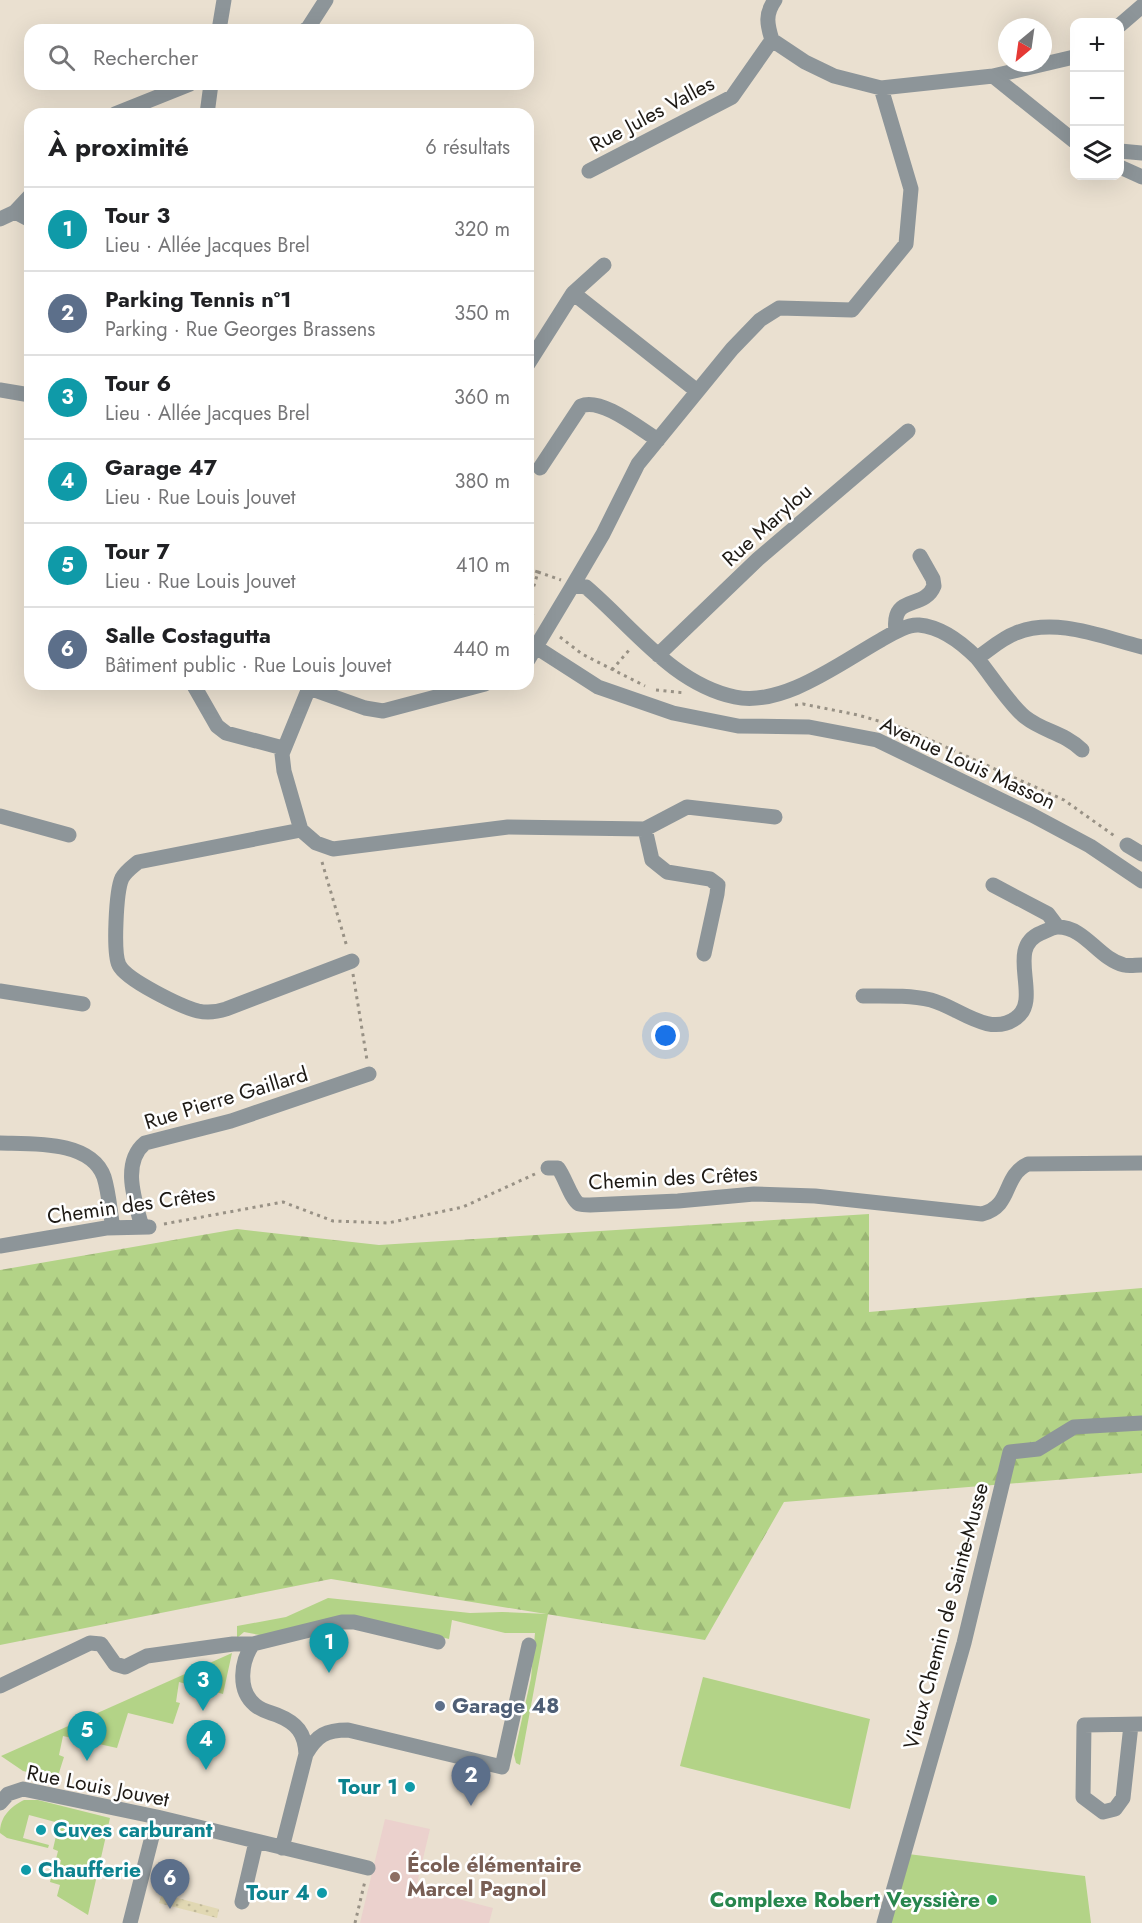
<!DOCTYPE html>
<html lang="fr">
<head>
<meta charset="utf-8">
<style>
  :root { --surface:#fff; --page:#f6f6f6; --text:#202124; --muted:#757577; --line:#e0e0e0; --accent:#d93025 }
  body { margin:0; font-family:Jost,sans-serif; background:var(--page); color:var(--text) }
  .controls { position:absolute; right:18px; top:18px; display:grid; overflow:hidden; border-radius:12px; box-shadow:0 6px 24px #0002 }
  .controls button { width:54px; height:54px; display:grid; place-items:center; padding:0; border:0; border-bottom:2px solid var(--line); background:var(--surface); color:var(--text); font:30px sans-serif }
  .compass { position:absolute; left:998px; top:18px; width:54px; height:54px; border-radius:50%; background:var(--surface); box-shadow:0 6px 24px #0002; rotate:209deg }
  .you { position:absolute; left:666px; top:1036px; width:21px; height:21px; margin:-15px; border:4px solid #fff; border-radius:50%; background:#1a73e8; box-shadow:0 0 0 9px #1a73e833 }
  .badge { display:grid; place-items:center; width:39px; height:39px; border-radius:50%; background:var(--accent); color:#fff; font-size:20px; font-weight:700 }
  .pin { position:absolute; translate:-50% -50px; filter:drop-shadow(0 2px 3px #0008) }
  .pin::after { content:''; position:absolute; top:32px; width:21px; height:18px; background:inherit; clip-path:polygon(0 0,100% 0,50% 100%) }
  .list { margin:0; padding:0; list-style:none }
  h2 { display:flex; justify-content:space-between; align-items:center; height:78px; margin:0; padding:0 24px; font-size:26px }
  h2 small { font-size:20px; font-weight:400; color:var(--muted) }
  .list li { display:grid; grid-template-columns:39px 1fr auto; gap:18px; align-items:center; box-sizing:border-box; height:84px; padding:0 24px; border-top:2px solid var(--line) }
  .list b { display:block; font-size:22px; white-space:nowrap }
  .list p { margin:0; font-size:20px; white-space:nowrap; color:var(--muted) }
  .list em { font-size:20px; font-style:normal; color:var(--muted) }
  .icon { flex:none; width:33px; height:33px; fill:none; stroke:currentColor; stroke-width:2; stroke-linecap:round; stroke-linejoin:round }
  .map { position:relative; flex:none; width:1142px; height:1923px; overflow:hidden }
  .search { position:absolute; background:var(--surface); box-shadow:0 6px 24px #0002; left:24px; top:24px; width:510px; height:66px; display:flex; align-items:center; gap:15px; box-sizing:border-box; padding:0 21px; border-radius:18px; color:var(--muted); font-size:22px }
  .panel { position:absolute; background:var(--surface); box-shadow:0 6px 24px #0002; left:24px; top:108px; width:510px; height:582px; border-radius:18px }
  .map>svg:first-child { display:block }
  .education { fill:#ebd1cd }
  .green { fill:#b3d387 }
  .forest { fill:url(#forest-firs) }
  .sand { fill:url(#sand-dots) }
  .lines { fill:none; stroke-linecap:round; stroke-linejoin:round }
  .path { stroke:#989185; stroke-width:3; stroke-dasharray:3 4.5; stroke-linecap:butt }
  .minor { stroke:#8d9599; stroke-width:15 }
  .service-dot { fill:#5c6f8a; stroke:#fff; stroke-width:2 }
  .culture-dot { fill:#0f9aa8; stroke:#fff; stroke-width:2 }
  .education-dot { fill:#8d6e63; stroke:#fff; stroke-width:2 }
  .leisure-dot { fill:#2e9e5b; stroke:#fff; stroke-width:2 }
  .labels { text-anchor:middle; dominant-baseline:central; stroke-width:5; stroke-linejoin:round; paint-order:stroke }
  .street-label { font-size:21px; fill:#1e1a15; stroke:#fff }
  .service-label { font-size:21px; font-weight:bold; fill:#4e5e75; stroke:#fff; text-anchor:start }
  .culture-label { font-size:21px; font-weight:bold; fill:#0d838f; stroke:#fff; text-anchor:end }
  .education-label { font-size:21px; font-weight:bold; fill:#785e54; stroke:#fff; text-anchor:start }
  .leisure-label { font-size:21px; font-weight:bold; fill:#27864d; stroke:#fff; text-anchor:end }
</style>
</head>
<body>
<div class="map">
<svg width="1142" height="1923" viewBox="0 0 1142 1923">
  <defs>
    <pattern id="forest-firs" width="22" height="20" patternUnits="userSpaceOnUse" patternTransform="scale(1.5)"><rect width="22" height="20" fill="#b3d387"/><path d="M5 1l3.5 6h-7zM16 11l3.5 6h-7z" fill="#9ab574"/></pattern>
    <pattern id="sand-dots" width="8" height="8" patternUnits="userSpaceOnUse" patternTransform="scale(1.5)"><rect width="8" height="8" fill="#e1d8b3"/><path d="M2 2h.1M6 6h.1" fill="none" stroke="#c1b999" stroke-width="1.8" stroke-linecap="round"/></pattern>
  </defs>
  <rect width="100%" height="100%" fill="#eae0d0"/>
  <!-- education -->
  <path class="education" d="M385,1819l45,10 -14,59 77,20 -4,15h-129z"/>
  <!-- green -->
  <path class="green" d="M328,1598l142,15 32,-1 46,2 -28,151 -4,-2 -2,-8 17,-77 4,-45h-30l-53,-13 -3,19 -86,-21 -98,18 -21,-4 -7,6v-12l49,-9z
    M232,1653l-9,41 -44,-12 -3,20 4,1 -7,21 -45,-11 -11,35 -54,-12 -4,19 5,2 -7,22 -34,-8 -22,-15z
    M703,1677l167,42 -20,90 -170,-43z
    M24,1800h14l72,18 -22,97 -31,-19 3,-11 -10,-3 4,-18 6,1 1,-5 -5,-1 2,-8 -5,-2 6,-26 -30,-8 -6,23 26,7 -1,3 -41,-10 -7,-5c0,-16 10,-26 24,-33z
    M908,1854l177,22 6,47h-202z"/>
  <!-- forest -->
  <path class="forest" d="M869,1214v98l273,-24v185l-358,29 -79,138 -374,-61 -331,66v-375l237,-41 142,16z"/>
  <!-- sand -->
  <path class="sand" d="M162,1894l57,15 -2,9 -58,-15z"/>
  <g class="lines">
    <!-- path -->
    <path class="path" d="M528,569l10,3 -10,34
      M538,572l23,8
      M528,606l7,13
      M560,637l22,17 63,32
      M612,670l18,-21
      M656,690l29,3
      M795,705l8,-1 55,11 48,14 158,71 52,37
      M322,862l25,85
      M353,974l14,86
      M164,1224l119,-22 50,19 55,2 75,-16 72,-33
      M355,1923l10,-42"/>
    <!-- minor -->
    <path class="minor" d="M1120,25l22,-19
      M219,30l5,-30
      M305,30l3,-2 18,-28
      M772,40l33,22 29,14 47,12 112,-12 81,-19
      M772,40c-5,-16 -7,-26 3,-40
      M993,76l81,65
      M115,114l75,-30
      M207,114l4,-30
      M1120,151l22,2
      M1120,167l22,10
      M589,171l143,-74 40,-57
      M15,212l15,-16
      M0,219l15,-7 15,8
      M573,293l31,-28
      M528,364l45,-71 124,98
      M0,390l30,5
      M540,468l41,-62c20,-9 59,23 77,34
      M573,585l30,-51 35,-70 94,-115 28,-29 19,-12 73,2 54,-66 5,-55 -30,-101
      M896,631c-5,-38 28,-20 38,-45l-1,-7 -13,-23
      M528,642l70,45 75,26 65,13 71,1 68,13 155,75 58,31 52,35
      M658,655l100,-96 150,-128
      M977,658c14,17 32,46 48,59 19,15 38,15 57,33
      M528,660l45,-75 13,2c47,40 87,97 149,110 48,10 105,-34 146,-57 10,-6 26,-16 38,-15 23,2 43,18 58,33 12,-8 25,-20 39,-25 40,-16 86,4 126,14
      M193,684l24,42 9,7 57,15
      M0,816l69,19
      M645,829l7,31 15,12 43,7 8,6 -1,9 -13,60
      M301,830l15,13 17,6 175,-22 137,2 42,-22 88,10
      M1127,845l15,9
      M993,885l55,29 9,12
      M352,961l-126,48c-9,3 -19,4 -28,2 -16,-4 -72,-31 -79,-46 -6,-12 -3,-74 3,-87 4,-7 10,-11 16,-16l163,-32 -17,-59 -2,-17 27,-66 56,20 18,3 102,-27
      M0,991l83,13
      M863,996c23,0 46,-1 68,4 27,7 58,38 85,18 27,-19 -12,-70 25,-85 5,-2 12,-6 17,-6 27,0 41,32 66,38 5,1 12,0 18,0
      M0,1143c32,1 91,-3 104,34 5,16 6,35 9,51
      M548,1168h10c7,9 13,31 21,36 3,1 7,1 11,1l88,-4 76,-7 61,2 167,18c31,-8 20,-38 46,-50l114,-1
      M142,1227c-7,-26 -21,-64 3,-84l86,-22 138,-47
      M0,1246l106,-18 43,-1
      M0,1686l90,-43 11,1 14,20 10,3 22,-11 86,-12h20
      M1131,1725l-8,73 -8,11 -12,3 -20,-15 1,-72 58,-1
      M306,1754c-1,-21 -9,-31 -29,-39 -8,-3 -15,-4 -22,-10 -18,-15 -14,-44 -2,-61l89,-22h12l84,20
      M0,1803l8,-9 15,-5 134,28 211,51
      M282,1848l24,-94c11,-19 20,-24 42,-24l154,37 27,-122
      M242,1902l14,-60
      M130,1923l27,-106
      M884,1923l80,-280 46,-191 28,-3 36,-22 68,-4"/>
  </g>
  <!-- markers -->
  <circle class="service-dot" cx="440" cy="1706" r="6"/>
  <g class="culture-dot">
    <circle cx="410" cy="1787" r="6"/>
    <circle cx="41" cy="1830" r="6"/>
    <circle cx="26" cy="1870" r="6"/>
    <circle cx="322" cy="1893" r="6"/>
  </g>
  <circle class="education-dot" cx="395" cy="1877" r="6"/>
  <circle class="leisure-dot" cx="992" cy="1900" r="6"/>
  <g class="labels">
    <!-- street labels -->
    <g class="street-label">
      <text transform="translate(652 114) rotate(-28)">Rue Jules Valles</text>
      <text transform="translate(767 525) rotate(-42)">Rue Marylou</text>
      <text transform="translate(968 763) rotate(25)">Avenue Louis Masson</text>
      <text transform="translate(226 1098) rotate(-17)">Rue Pierre Gaillard</text>
      <text transform="translate(673 1178) rotate(-3)">Chemin des Crêtes</text>
      <text transform="translate(131 1205) rotate(-8)">Chemin des Crêtes</text>
      <text transform="translate(946 1616) rotate(-75)">Vieux Chemin de Sainte-Musse</text>
      <text transform="translate(98 1786) rotate(11)">Rue Louis Jouvet</text>
    </g>
    <!-- service labels -->
    <g class="service-label">
      <text x="452" y="1706">Garage 48</text>
    </g>
    <!-- culture labels -->
    <g class="culture-label">
      <text x="398" y="1787">Tour 1</text>
      <text x="53" y="1830" text-anchor="start">Cuves carburant</text>
      <text x="38" y="1870" text-anchor="start">Chaufferie</text>
      <text x="310" y="1893">Tour 4</text>
    </g>
    <!-- education labels -->
    <g class="education-label">
      <text x="407" y="1865">École élémentaire<tspan x="407" dy="24">Marcel Pagnol</tspan></text>
    </g>
    <!-- leisure labels -->
    <g class="leisure-label">
      <text x="980" y="1900">Complexe Robert Veyssière</text>
    </g>
  </g>
</svg>
<div class="controls">
<button>+</button>
<button>−</button>
<button><svg class="icon" aria-label="layers" viewBox="0 0 24 24"><path d="M12 4l9 5-9 5-9-5zM3 14l9 5 9-5"/></svg></button>
</div>
<svg class="compass" viewBox="-18 -18 36 36"><path d="M0-13l5 13h-10z" fill="#e53935"/><path d="M0 13l5-13h-10z" fill="#757577"/></svg>
<div class="you"></div>
<div class="pin badge" style="left:329px;top:1673px;background:#0f9aa8">1</div>
<div class="pin badge" style="left:471px;top:1806px;background:#5c6f8a">2</div>
<div class="pin badge" style="left:203px;top:1711px;background:#0f9aa8">3</div>
<div class="pin badge" style="left:206px;top:1770px;background:#0f9aa8">4</div>
<div class="pin badge" style="left:87px;top:1761px;background:#0f9aa8">5</div>
<div class="pin badge" style="left:170px;top:1909px;background:#5c6f8a">6</div>
<div class="search"><svg class="icon" aria-label="search" viewBox="0 0 24 24"><circle cx="10" cy="10" r="6"/><path d="M15 15l6 6"/></svg>Rechercher</div>
<section class="panel">
<h2>À proximité<small>6 résultats</small></h2>
<ul class="list">
<li><span class="badge" style="background:#0f9aa8">1</span><div><b>Tour 3</b><p>Lieu · Allée Jacques Brel</p></div><em>320 m</em></li>
<li><span class="badge" style="background:#5c6f8a">2</span><div><b>Parking Tennis n°1</b><p>Parking · Rue Georges Brassens</p></div><em>350 m</em></li>
<li><span class="badge" style="background:#0f9aa8">3</span><div><b>Tour 6</b><p>Lieu · Allée Jacques Brel</p></div><em>360 m</em></li>
<li><span class="badge" style="background:#0f9aa8">4</span><div><b>Garage 47</b><p>Lieu · Rue Louis Jouvet</p></div><em>380 m</em></li>
<li><span class="badge" style="background:#0f9aa8">5</span><div><b>Tour 7</b><p>Lieu · Rue Louis Jouvet</p></div><em>410 m</em></li>
<li><span class="badge" style="background:#5c6f8a">6</span><div><b>Salle Costagutta</b><p>Bâtiment public · Rue Louis Jouvet</p></div><em>440 m</em></li>
</ul>
</section>
</div>
</body>
</html>
